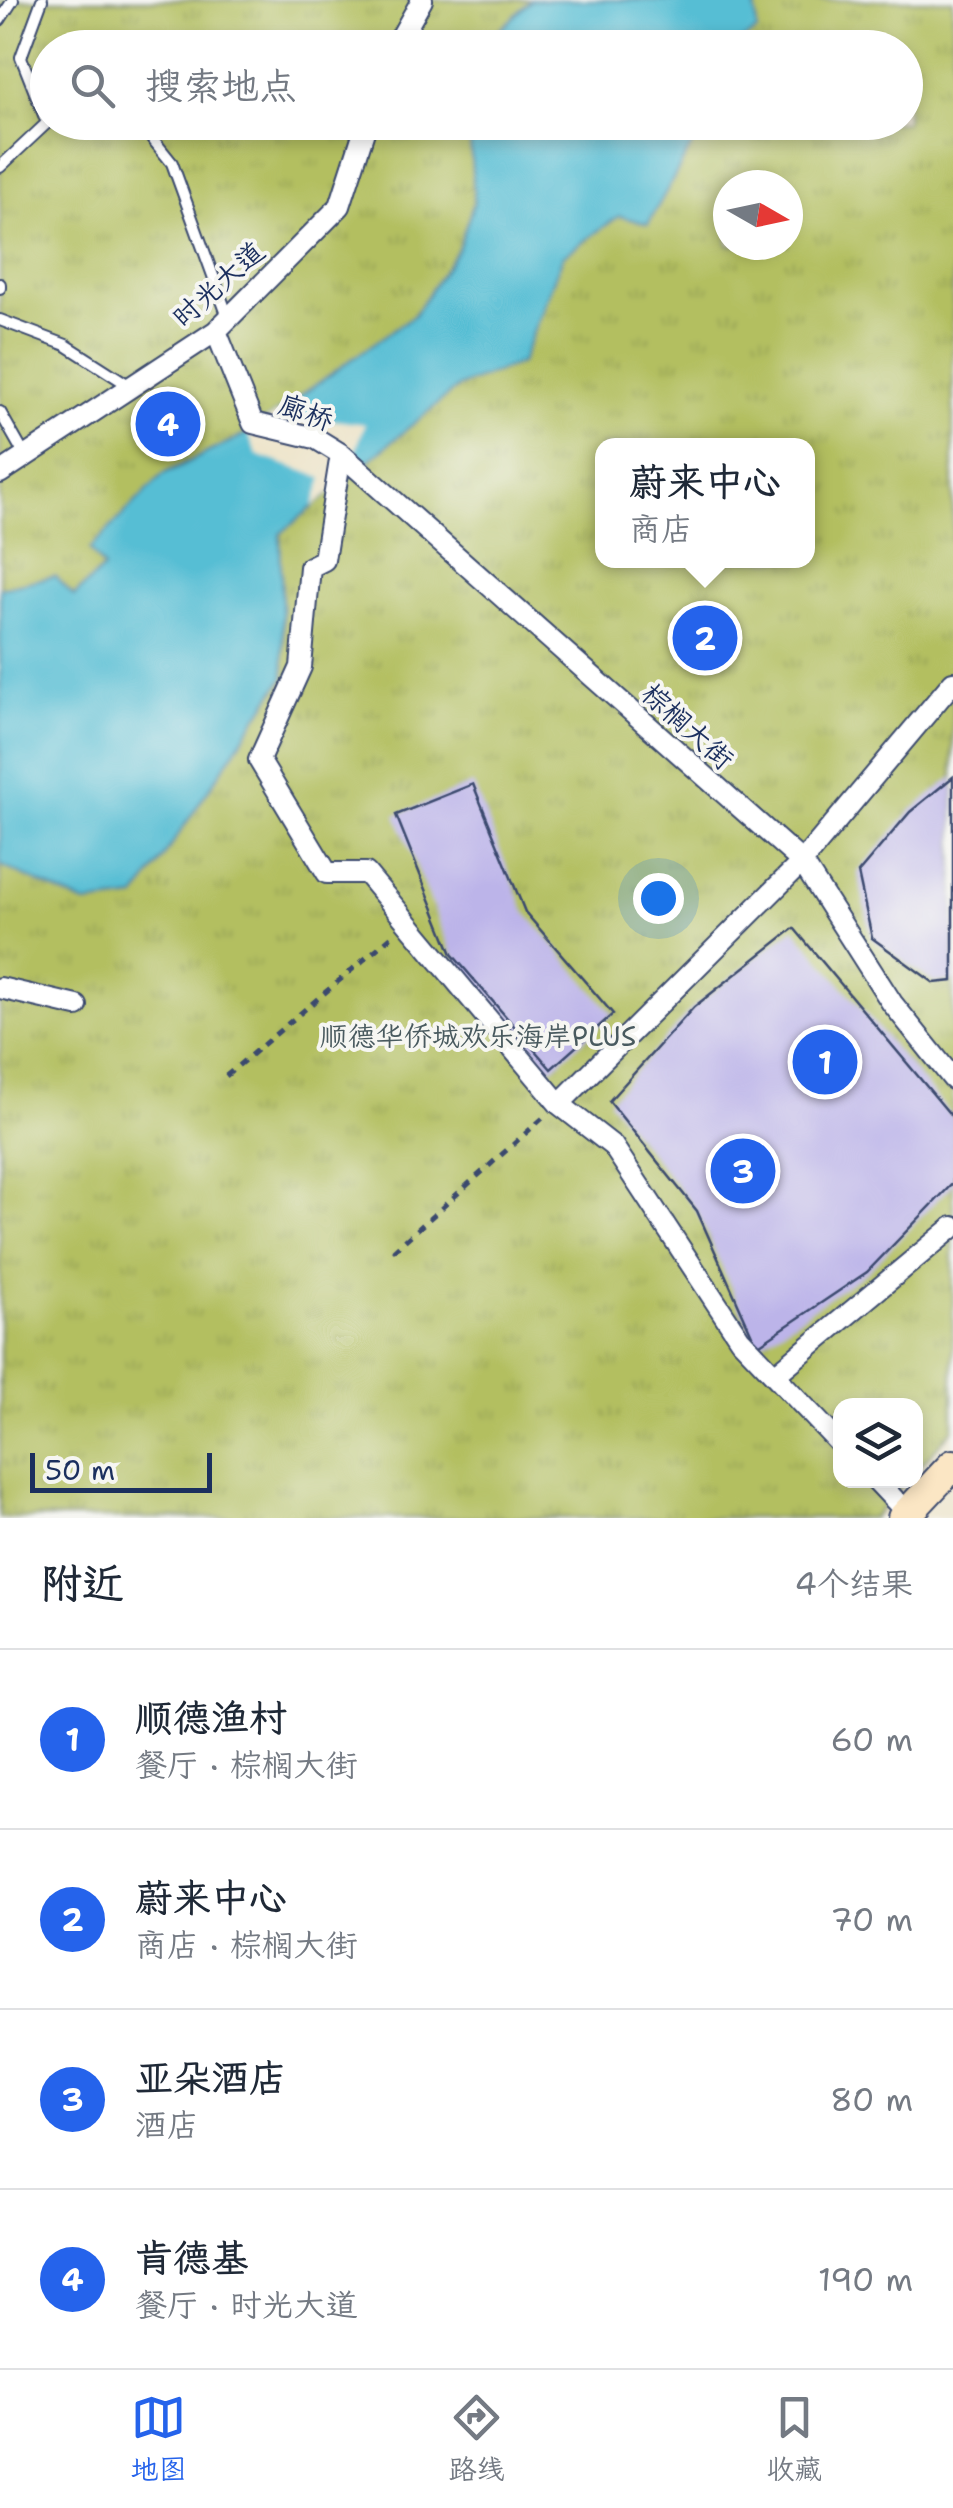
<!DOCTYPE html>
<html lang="zh">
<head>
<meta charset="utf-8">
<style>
  :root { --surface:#fff; --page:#f6f6f7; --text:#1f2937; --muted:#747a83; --line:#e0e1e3; --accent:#2563eb }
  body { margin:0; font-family:"Shantell Sans","LXGW WenKai TC",sans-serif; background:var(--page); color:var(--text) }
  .controls { position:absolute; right:30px; bottom:30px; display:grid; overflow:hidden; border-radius:20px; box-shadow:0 5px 15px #0003 }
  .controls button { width:90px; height:90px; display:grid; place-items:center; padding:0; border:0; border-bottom:2px solid var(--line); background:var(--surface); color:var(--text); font:50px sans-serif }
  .compass { position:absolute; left:713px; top:170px; width:90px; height:90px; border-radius:50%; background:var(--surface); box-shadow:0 5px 15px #0003; rotate:99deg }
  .scale { position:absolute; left:30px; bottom:25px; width:182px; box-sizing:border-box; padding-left:10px; border:5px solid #1b2f5e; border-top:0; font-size:28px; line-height:35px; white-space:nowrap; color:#1b2f5e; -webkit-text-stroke:8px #f6f6f2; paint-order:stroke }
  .you { position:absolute; left:658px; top:898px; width:35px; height:35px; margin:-25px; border:8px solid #fff; border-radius:50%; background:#1a73e8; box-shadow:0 0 0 15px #1a73e833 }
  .badge { display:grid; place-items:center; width:65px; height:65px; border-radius:50%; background:var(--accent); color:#fff; font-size:32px; font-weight:700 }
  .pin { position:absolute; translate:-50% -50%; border:5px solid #fff; box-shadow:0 2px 10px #0006 }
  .popup { position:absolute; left:595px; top:438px; width:220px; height:130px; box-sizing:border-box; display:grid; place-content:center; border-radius:20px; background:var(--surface); filter:drop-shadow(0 2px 8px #0005); font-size:32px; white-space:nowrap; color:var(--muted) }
  .popup b { font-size:38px; color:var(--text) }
  .popup::after { content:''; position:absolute; left:50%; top:100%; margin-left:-20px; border:20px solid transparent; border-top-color:var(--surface) }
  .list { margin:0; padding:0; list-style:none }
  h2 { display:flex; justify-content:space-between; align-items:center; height:130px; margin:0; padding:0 40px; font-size:42px }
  h2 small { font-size:32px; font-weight:400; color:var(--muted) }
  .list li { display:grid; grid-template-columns:65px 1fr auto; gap:30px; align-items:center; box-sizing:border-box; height:180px; padding:0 40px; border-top:2px solid var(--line) }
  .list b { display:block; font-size:38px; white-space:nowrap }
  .list p { margin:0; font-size:32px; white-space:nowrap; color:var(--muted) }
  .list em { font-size:32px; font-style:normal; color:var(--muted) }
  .icon { flex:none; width:55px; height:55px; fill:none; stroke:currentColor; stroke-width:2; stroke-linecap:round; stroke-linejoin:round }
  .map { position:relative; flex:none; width:953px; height:1518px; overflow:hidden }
  .search { position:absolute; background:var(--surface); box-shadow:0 5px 15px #0003; left:30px; right:30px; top:30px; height:110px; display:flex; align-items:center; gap:25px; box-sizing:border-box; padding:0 35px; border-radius:55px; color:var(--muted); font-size:38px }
  .sheet { height:850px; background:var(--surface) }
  nav { display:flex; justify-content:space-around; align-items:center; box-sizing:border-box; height:140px; border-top:2px solid var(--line); background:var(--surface); font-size:28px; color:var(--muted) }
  nav a { display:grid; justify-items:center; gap:5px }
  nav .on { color:var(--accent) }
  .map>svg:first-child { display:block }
  .park { fill:url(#park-tufts); stroke:#677760; stroke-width:2.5; fill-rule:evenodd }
  .water { fill:#57bed4; stroke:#397699; stroke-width:2.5 }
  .pier { fill:#eee5cc }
  .building { fill:#bcb4e9 }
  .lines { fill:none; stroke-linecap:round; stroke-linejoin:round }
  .lane-casing { stroke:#3b4a6e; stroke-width:14 }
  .street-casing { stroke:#3b4a6e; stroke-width:24 }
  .secondary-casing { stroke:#3b4a6e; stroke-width:34 }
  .path { stroke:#3b4a6e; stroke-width:5; stroke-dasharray:8 8; stroke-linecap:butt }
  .lane { stroke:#fff; stroke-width:10 }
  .street { stroke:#fff; stroke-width:20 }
  .secondary { stroke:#fbe6c4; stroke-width:30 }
  .labels { text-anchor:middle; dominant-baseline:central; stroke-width:8; stroke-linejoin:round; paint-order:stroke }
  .street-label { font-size:28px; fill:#1b2f5e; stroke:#f6f6f2 }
  .park-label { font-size:28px; fill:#495a5f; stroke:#f6f6f2 }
</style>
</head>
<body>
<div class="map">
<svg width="953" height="1518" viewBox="0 0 953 1518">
  <defs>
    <pattern id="park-tufts" width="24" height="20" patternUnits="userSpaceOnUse" patternTransform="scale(2.5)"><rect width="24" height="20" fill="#b3bf61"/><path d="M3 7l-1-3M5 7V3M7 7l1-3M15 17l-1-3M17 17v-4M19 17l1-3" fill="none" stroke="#99a457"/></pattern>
  </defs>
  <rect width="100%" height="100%" fill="#f6f6f2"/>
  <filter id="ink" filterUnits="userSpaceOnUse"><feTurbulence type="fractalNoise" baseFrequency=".01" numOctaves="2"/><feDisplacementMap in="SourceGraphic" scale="20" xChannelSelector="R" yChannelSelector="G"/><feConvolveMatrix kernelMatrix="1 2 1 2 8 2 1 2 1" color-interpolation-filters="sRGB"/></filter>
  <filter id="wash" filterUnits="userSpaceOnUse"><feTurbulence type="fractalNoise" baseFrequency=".0048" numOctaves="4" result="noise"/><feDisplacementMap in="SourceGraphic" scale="40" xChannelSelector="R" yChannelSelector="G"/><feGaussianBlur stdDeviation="2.25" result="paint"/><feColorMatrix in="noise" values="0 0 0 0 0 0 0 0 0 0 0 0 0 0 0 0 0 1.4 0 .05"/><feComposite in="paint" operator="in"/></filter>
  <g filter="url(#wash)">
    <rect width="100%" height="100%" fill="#eee5cc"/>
    <!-- park -->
    <path class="park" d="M0,0h953v1429l-37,42v-65h-76v74l67,1 -34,37h-873zM48,48h858v74h-858zM728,185h60v60h-60zM602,446h206v114h-206z"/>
    <!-- water -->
    <path class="water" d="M531,0h224l2,31 -26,16h-241l5,-12z
      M469,123h235l-56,101 -29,-8 -56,40 -42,107 -62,23 -179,148 4,143 -148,221 -51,6 -85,-39v-277l55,-12 19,20 30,-28 -14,-19 73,-75 85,-41 166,-118 44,-66 16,-47z"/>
    <!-- pier -->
    <path class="pier" d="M276,413l89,11 -19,56 -33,27 10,-29 -66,-23 -9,-22z"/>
    <g id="blocks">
      <!-- building -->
      <path class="building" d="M953,777v204l-19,2 -62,-45 -14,-65 52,-61z
        M473,784l52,128 88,102 -62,55 -99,-115 -56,-139z
        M794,928l159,190v65l-86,89 -110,74 -60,-135 -88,-110 85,-94z"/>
    </g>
  </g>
  <g filter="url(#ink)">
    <use href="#blocks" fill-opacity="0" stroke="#3b4a6e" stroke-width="2.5"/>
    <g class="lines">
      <defs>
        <path id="lane" d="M42,0l-21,57 26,66
          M0,20l13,-20
          M139,122l33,41 56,154
          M0,167l48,-45
          M0,284v4
          M0,320l66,25 64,41
          M0,412l25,44"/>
        <path id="street" d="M395,48l27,-48
          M216,331l37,92 62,15 26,16 461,408 90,141 61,76
          M341,454l-17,106 -14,7 -9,100 -42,93 68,113h39l193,231 54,42 127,193 100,105
          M0,473l216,-142 124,-125 27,-84
          M0,988l77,18
          M559,1104l243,-242 151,-180
          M775,1375l178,-148
          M876,1480l32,34"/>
        <path id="secondary" d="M903,1518l50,-53"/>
      </defs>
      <!-- lane casing -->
      <use href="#lane" class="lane-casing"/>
      <!-- street casing -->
      <use href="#street" class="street-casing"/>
      <!-- secondary casing -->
      <use href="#secondary" class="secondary-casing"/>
      <!-- path -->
      <path class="path" d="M226,1076l166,-140
        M393,1251l151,-134"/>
      <!-- lane -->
      <use href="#lane" class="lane"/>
      <!-- street -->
      <use href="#street" class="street"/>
      <!-- secondary -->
      <use href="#secondary" class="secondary"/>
    </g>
  </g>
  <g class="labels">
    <!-- street labels -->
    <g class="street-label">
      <text transform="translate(218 284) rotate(-42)">时光大道</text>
      <text transform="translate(306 412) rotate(19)">廊桥</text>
      <text transform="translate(688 726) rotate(42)">棕榈大街</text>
    </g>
    <!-- park labels -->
    <g class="park-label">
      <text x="478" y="1036">顺德华侨城欢乐海岸PLUS</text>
    </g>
  </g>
</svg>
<div class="controls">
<button><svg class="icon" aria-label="layers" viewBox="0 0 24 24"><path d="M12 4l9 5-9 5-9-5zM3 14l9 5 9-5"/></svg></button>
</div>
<svg class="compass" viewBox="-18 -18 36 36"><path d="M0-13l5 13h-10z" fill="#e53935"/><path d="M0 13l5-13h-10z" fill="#747a83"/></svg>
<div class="scale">50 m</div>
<div class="you"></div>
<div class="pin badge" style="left:825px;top:1062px">1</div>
<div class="pin badge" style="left:705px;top:638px">2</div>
<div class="popup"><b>蔚来中心</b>商店</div>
<div class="pin badge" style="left:743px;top:1171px">3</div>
<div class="pin badge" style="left:168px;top:424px">4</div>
<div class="search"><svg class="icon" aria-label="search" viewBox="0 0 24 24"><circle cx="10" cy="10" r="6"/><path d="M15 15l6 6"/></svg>搜索地点</div>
</div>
<section class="sheet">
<h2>附近<small>4个结果</small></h2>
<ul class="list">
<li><span class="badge">1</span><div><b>顺德渔村</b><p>餐厅 · 棕榈大街</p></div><em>60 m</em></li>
<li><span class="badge">2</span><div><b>蔚来中心</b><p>商店 · 棕榈大街</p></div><em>70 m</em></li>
<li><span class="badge">3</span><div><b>亚朵酒店</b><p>酒店</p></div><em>80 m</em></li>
<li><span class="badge">4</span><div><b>肯德基</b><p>餐厅 · 时光大道</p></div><em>190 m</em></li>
</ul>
</section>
<nav>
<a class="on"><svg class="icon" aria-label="map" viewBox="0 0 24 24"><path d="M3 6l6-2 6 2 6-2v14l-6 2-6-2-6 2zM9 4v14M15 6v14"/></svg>地图</a>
<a><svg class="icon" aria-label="directions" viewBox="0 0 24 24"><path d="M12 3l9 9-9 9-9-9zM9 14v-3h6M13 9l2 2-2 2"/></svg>路线</a>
<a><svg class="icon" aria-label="saved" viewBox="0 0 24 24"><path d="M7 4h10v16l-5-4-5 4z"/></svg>收藏</a>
</nav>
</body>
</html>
